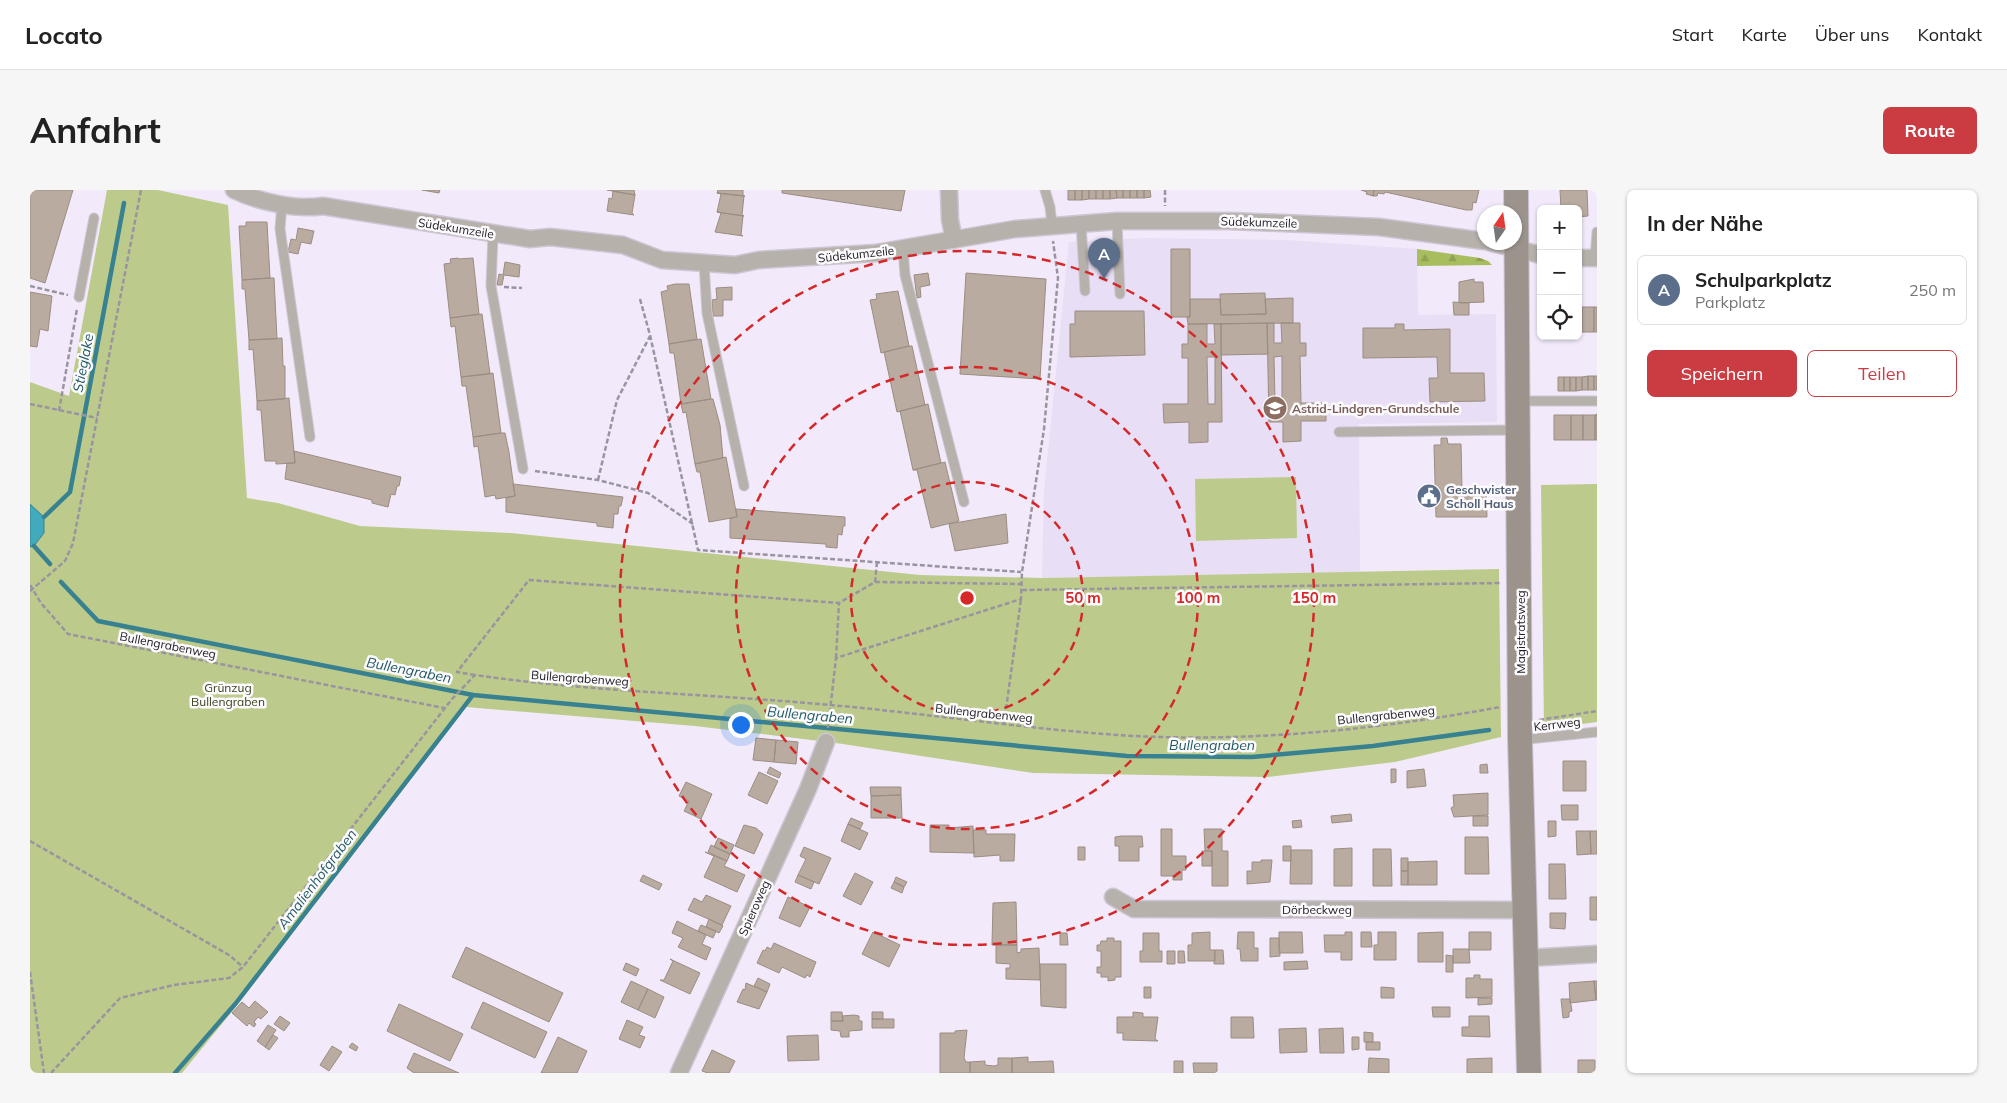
<!DOCTYPE html>
<html lang="de">
<head>
<meta charset="utf-8">
<style>
  :root { --surface:#fff; --page:#f6f6f6; --text:#222; --muted:#767676; --line:#e0e0e0; --accent:#cb3b42 }
  body { margin:0; font-family:Mulish,sans-serif; background:var(--page); color:var(--text) }
  .controls { position:absolute; right:15px; top:15px; display:grid; overflow:hidden; border-radius:8px; box-shadow:0 1px 4px #0004 }
  .controls button { width:45px; height:45px; display:grid; place-items:center; padding:0; border:0; border-bottom:1px solid var(--line); background:var(--surface); color:var(--text); font:25px sans-serif }
  .compass { position:absolute; left:1447px; top:15px; width:45px; height:45px; border-radius:50%; background:var(--surface); box-shadow:0 1px 4px #0004; rotate:13deg }
  .you { position:absolute; left:710px; top:534px; width:18px; height:18px; margin:-12px; border:4px solid #fff; border-radius:50%; background:#1a73e8; box-shadow:0 0 0 8px #1a73e833 }
  .badge { display:grid; place-items:center; width:32px; height:32px; border-radius:50%; background:var(--accent); color:#fff; font-size:16px; font-weight:700 }
  .pin { position:absolute; translate:-50% -41px; filter:drop-shadow(0 1px 2px #0008) }
  .pin::after { content:''; position:absolute; top:26px; width:18px; height:15px; background:inherit; clip-path:polygon(0 0,100% 0,50% 100%) }
  .list { margin:0; padding:0; list-style:none }
  h2 { display:flex; justify-content:space-between; align-items:center; height:65px; margin:0; padding:0 20px; font-size:21px }
  h2 small { font-size:16px; font-weight:400; color:var(--muted) }
  .list li { display:grid; grid-template-columns:32px 1fr auto; gap:15px; align-items:center; box-sizing:border-box; height:70px; margin:0 10px 10px; padding:0 10px; border:1px solid var(--line); border-radius:8px }
  .list b { display:block; font-size:19px; white-space:nowrap }
  .list p { margin:0; font-size:16px; white-space:nowrap; color:var(--muted) }
  .list em { font-size:16px; font-style:normal; color:var(--muted) }
  .actions { display:flex; gap:10px; padding:15px 20px }
  .actions a { flex:1; padding:11px 0; border:1px solid var(--accent); border-radius:8px; text-align:center; font-size:18px; color:var(--accent) }
  .actions .main { background:var(--accent); color:#fff }
  .icon { flex:none; width:28px; height:28px; fill:none; stroke:currentColor; stroke-width:2; stroke-linecap:round; stroke-linejoin:round }
  .map { position:relative; flex:none; width:1567px; height:883px; overflow:hidden; border-radius:8px }
  header { display:flex; align-items:center; gap:30px; box-sizing:border-box; height:70px; padding:0 25px; background:var(--surface); border-bottom:1px solid var(--line) }
  header strong { font-size:24px }
  nav { display:flex; gap:28px; margin-inline-start:auto; font-size:18px }
  .intro { display:flex; align-items:center; justify-content:space-between; box-sizing:border-box; height:120px; padding:0 30px }
  h1 { margin:0; font-size:35px }
  .button { padding:12px 22px; border-radius:8px; background:var(--accent); color:#fff; font-size:18px; font-weight:700 }
  main { display:flex; gap:30px; padding:0 30px }
  aside { flex:1; background:var(--surface); border-radius:8px; box-shadow:0 1px 4px #0004 }
  .map>svg:first-child { display:block }
  .built { fill:#e8def5 }
  .forest { fill:url(#forest-firs) }
  .park { fill:#bccb8b }
  .water { fill:#41aabd; stroke:#388190 }
  .lines { fill:none; stroke-linecap:round; stroke-linejoin:round }
  .stream { stroke:#388190; stroke-width:4.5 }
  .building { fill:#b9aba0; stroke:#9b8d82; fill-rule:evenodd }
  .lane-casing { stroke:#cdc6d4; stroke-width:11 }
  .street-casing { stroke:#cdc6d4; stroke-width:19 }
  .secondary-casing { stroke:#cdc6d4; stroke-width:26 }
  .path { stroke:#9a94a0; stroke-width:2.5; stroke-dasharray:5 2.5; stroke-linecap:butt }
  .lane { stroke:#b7b1ac; stroke-width:9 }
  .street { stroke:#b7b1ac; stroke-width:16 }
  .secondary { stroke:#9c948c; stroke-width:24 }
  .ring { fill:none; stroke:#d62828; stroke-width:2.5; stroke-dasharray:9 6 }
  .labels { text-anchor:middle; dominant-baseline:central; stroke-width:5; stroke-linejoin:round; paint-order:stroke }
  .street-label { font-size:12px; fill:#232126; stroke:#fcfafd }
  .education-label { font-size:12px; font-weight:bold; fill:#785e54; stroke:#fcfafd; text-anchor:start }
  .service-label { font-size:12px; font-weight:bold; fill:#4e5e75; stroke:#fcfafd; text-anchor:start }
  .park-label { font-size:12px; fill:#39411a; stroke:#fcfafd }
  .water-label { font-size:14px; font-style:italic; fill:#1f5964; stroke:#fcfafd }
  .centre { fill:#d62828; stroke:#fcfafd; stroke-width:2.5 }
  .ring-label { font-size:15px; text-anchor:middle; font-weight:bold; fill:#d62828; stroke:#fcfafd; stroke-width:5; stroke-linejoin:round; paint-order:stroke }
</style>
</head>
<body>
<header>
<strong>Locato</strong>
<nav><a>Start</a><a>Karte</a><a>Über uns</a><a>Kontakt</a></nav>
</header>
<div class="intro"><h1>Anfahrt</h1><a class="button">Route</a></div>
<main>
<div class="map">
<svg width="1567" height="883" viewBox="0 0 1567 883">
  <defs>
    <pattern id="forest-firs" width="22" height="20" patternUnits="userSpaceOnUse" patternTransform="scale(1.25)"><rect width="22" height="20" fill="#a8bd5e"/><path d="M5 1l3.5 6h-7zM16 11l3.5 6h-7z" fill="#90a252"/></pattern>
  </defs>
  <rect width="100%" height="100%" fill="#f2eafa"/>
  <!-- built -->
  <path class="built" d="M1115,48l142,2 130,9 1,66 78,-1 1,108 -138,2 1,148 -318,6 2,-87 25,-249z"/>
  <!-- forest -->
  <path class="forest" d="M1387,59l63,9 8,3 4,4 -75,1z"/>
  <!-- park -->
  <path class="park" d="M77,0h51l70,15 19,293 31,5 82,23 151,7 409,42 122,3 457,-9 2,168 -106,25 -128,15 -234,-4 -197,-30 -141,-17 -229,-19 -227,296 -57,70h-152v-691l39,14z
    M1266,287l1,61 -101,3 -1,-62z
    M1567,294v238l-53,7 -3,-244z"/>
  <!-- water -->
  <path class="water" d="M0,314l14,13v16l-10,13 -4,1z"/>
  <g class="lines">
    <!-- stream -->
    <path class="stream" d="M14,327l26,-25 54,-289
      M4,356l16,18
      M31,392l37,39 375,74 654,61 125,1 121,-11 116,-16
      M145,883l61,-70 237,-308"/>
  </g>
  <!-- building -->
  <path class="building" d="M0,0h43l-28,93 -15,-5z
    M392,0h18l-1,3z
    M577,0h27l1,5z
    M688,0h25v6h2l-28,-3z
    M752,0h123l-4,21 -119,-18z
    M1038,0h7v10h-7z
    M1045,0h7v10h-7z
    M1052,0h7v9l-7,1z
    M1059,0h7v9h-7z
    M1066,0h7v9h-7z
    M1073,0h7v9h-7z
    M1080,0h6l1,8 -7,1z
    M1086,0h7v8h-6z
    M1093,0h7v8h-7z
    M1100,0h7v8h-7z
    M1107,0h7v8h-7z
    M1114,0h6l1,7 -7,1z
    M1331,0h13l-1,6 -7,-2 1,-2z
    M1344,0h105l-3,13 -3,-1 -1,8h-6l-81,-18 -1,2 -6,-1 -1,3h-4z
    M1530,0h27l1,26 -10,1v-8h-17z
    M583,1l22,4 -3,18 2,2 -27,-4 2,-13 3,1z
    M687,3l27,3 -2,19 2,1 -27,-4 4,-18z
    M687,22l26,4 -2,19 2,1 -28,-4 6,-19z
    M216,32h21l3,56 -28,2 -3,-54h7z
    M268,38l16,3 -3,13 -10,-2 -3,12 -10,-2 3,-13 5,1z
    M1141,59h19v68h-19z
    M428,68v1l15,-1 6,56 -29,4 -6,-54 7,-1 -1,-4z
    M475,72l15,3 -1,12 -15,-2 -2,10h-5l2,-11 4,1z
    M898,83l2,12 -10,2 1,10 -4,1 -3,-23z
    M936,83l80,6 -6,100 -80,-5z
    M240,88h4l3,61 -28,1 -4,-51h-3v-9z
    M1444,89v3h9l1,20 -25,1v-21z
    M645,94h14l8,55 -28,5 -8,-52 7,-2 -1,-4z
    M702,97v13h-9v16h-10l-1,-16 5,-1 -1,-11z
    M868,101l11,55 -28,7 -11,-53 7,-1 -1,-5z
    M0,102l22,4 -4,35 -8,-2 -3,18 -7,-1z
    M1235,103l1,21 -45,1 -1,-21z
    M1263,108v25l-105,1 -1,-7h3v-18h30l1,16 45,-1 -1,-15z
    M1423,112l16,1v12h-15z
    M1548,117h4v25h-4z
    M1552,117h12v25h-12z
    M1564,117h3v25h-3z
    M1045,121h69l1,44 -75,2v-33h5z
    M452,124l8,60 -29,3 -6,-51 -4,1 -1,-9z
    M1237,133h7v20h8l-1,-20h19v20h6v13h-6l1,47h25v18h-25v20l-18,1v-20h-14zM1252,166v47h-7l-1,-46z
    M1237,133l1,31 -47,1v-31z
    M1158,134h19v20h8l-1,-20h7l1,98h-14v20l-19,1v-21l-25,1 -1,-19h25v-46h-6v-14h6zM1177,167h8v47h-7z
    M1365,134h9v6l46,-1v44h34l1,28 -55,1 -1,-24h9l-1,-21 -74,1v-30h32z
    M252,148l1,28h2v33l-28,2 -4,-52 -4,1v-10z
    M671,149l10,60 -30,5 -7,-51h-4l-1,-9z
    M879,156h3l13,59 -28,7 -13,-60z
    M463,183l8,60 -28,4 -7,-51h-4l-1,-9z
    M1558,186v14h-6v-13z
    M1558,186h6v14h-6z
    M1564,186h3v14h-3z
    M1528,187h6v14h-6z
    M1534,187h6v14h-6z
    M1540,187h6v14h-6z
    M1546,187h6v13l-6,1z
    M259,208l6,65 -19,1v-3h-11l-4,-51h-4v-9z
    M681,209h2l7,26 3,33 -28,6 -9,-52 -3,1 -2,-9z
    M898,214l13,59 -28,7 -13,-59z
    M1567,224v26h-2v-25z
    M1524,225h17v25h-17z
    M1541,225h12v25h-12z
    M1553,225h12v25h-12z
    M471,243h4l4,19 6,44 -19,3 -1,-4 -10,2 -7,-51 -4,1 -1,-10z
    M1411,248h6l1,6h13l1,45h24l1,28h-51l-2,-72h7z
    M264,261l107,26 -2,9h-2l-2,9 -4,-1 -3,13 -16,-4v-3l-87,-21 2,-16h8z
    M696,267l11,60 -28,5 -9,-50h-3l-2,-8z
    M915,272l14,59 -28,7 -14,-58h-4z
    M483,294l110,13 -2,9h-2l-1,8h-4l-1,14 -16,-2v-3l-91,-11v-14l9,-2z
    M706,319l109,8v9h-2l-1,9 -4,-1 -1,14 -11,-1v-3l-96,-6v-20l7,-1z
    M976,324l2,29 -53,8 -6,-27z
    M726,548l20,2 -2,22 -21,-2z
    M746,550l22,2 -2,22 -22,-2z
    M1533,571h23v30h-23z
    M1457,574l1,9h-8v-8z
    M740,577l11,6 -2,5 -12,-5z
    M1361,579h5v13l-5,1z
    M1394,579l2,17 -19,2v-17z
    M729,582l19,9 -11,23 -19,-9z
    M656,592l26,12 -11,25 -17,-8 5,-10 -10,-5z
    M840,597h31v8l-30,1z
    M1458,603v22l-34,2 -3,-9 3,-2 -1,-11z
    M871,605l1,23h-31v-22z
    M1531,615h17v15h-16z
    M1321,624l1,7 -20,2 -1,-7z
    M1443,626h15v10h-15z
    M821,628l12,5 -3,6 -12,-5z
    M1271,630l1,7 -9,1 -1,-7z
    M1518,631h8v15l-8,1z
    M818,634l20,9 -8,17 -19,-9z
    M714,635l12,3 7,6 -9,20 -19,-8z
    M900,635h19v3l24,-2 1,27 -44,-1z
    M1131,639h11v27h14v14h-4v10h-9v-4h-12z
    M1174,639h18v22h6v35h-16v-35h-7z
    M943,640h13v4h29l-1,27h-14v-6l-26,2z
    M1546,641h14l1,23 -14,1z
    M1560,641h7v23h-6z
    M1091,646h21l1,11h-4v14h-20v-15h-4v-9z
    M1435,647h23l1,37h-24z
    M688,648l16,7 -4,9 -16,-7z
    M681,655l19,9 -3,7 -19,-9z
    M1253,656h8v15h-8z
    M774,657l27,11 -12,26 -21,-9 8,-16 -6,-3z
    M1048,657h7v13h-7z
    M1322,658v38h-18v-37z
    M1343,659h18l1,37h-19z
    M1261,660h21v34h-22z
    M1172,661h10v15h-10z
    M675,662l22,9 -3,5 21,9 -8,17 -33,-15 10,-21z
    M1371,668h7v13h-7z
    M1231,670h11l-2,22 -23,2v-13h5v-9h9z
    M1407,671v24h-29v-23z
    M1519,674h16l1,35h-17z
    M1371,681h7v14h-7z
    M825,683l18,9 -12,23 -18,-9z
    M613,685l19,9 -3,6 -19,-9z
    M768,685l16,7 -3,7 -16,-7z
    M866,687l11,5 -3,5 -10,-5z
    M864,692l10,5 -2,6 -11,-5z
    M676,705l25,11 -9,19 -34,-15 6,-12 8,4z
    M758,707l22,10 -10,20 -21,-9z
    M1560,707h7v23h-7z
    M986,712l1,43h-25l1,-42z
    M1520,723h16l-1,16 -15,-1z
    M679,729l14,7 -4,7 -13,-6z
    M647,731l29,14 -4,9 9,4 -5,12 -28,-13 5,-9 -11,-5z
    M671,735l15,6 -3,7 -15,-7z
    M843,742l27,13 -11,22 -27,-13z
    M1180,742v18h5v11h-27v-16h4v-12z
    M1208,742h16v16h4v13h-17l-1,-12h-3z
    M1249,742h23l1,21h-24z
    M1315,742h7v28h-11v-8h-16l-1,-17h21z
    M1331,742h10l1,15h-11z
    M1348,742h18v28h-22v-15h4z
    M1413,742v30h-25v-29z
    M1439,742h22v18h-22z
    M1030,743h7l1,12h-8z
    M1113,743h16v18h3v11h-22v-11h3z
    M1077,748h7v3h7v36h-6v3l-7,1v-4h-7v-4h-4v-6h4v-16h-4v-6h3l1,-4h6z
    M1240,748h9l1,18 -10,1z
    M744,753l42,19 -6,15 -3,-2 -2,3 -23,-11 -3,6 -22,-10 6,-13 2,1 2,-4 4,2z
    M966,755h21v8l4,-1v-3l18,-1 1,32 -34,-1v-11h4v-4l-14,-1z
    M436,757l97,46 -14,29 -97,-45z
    M1423,759h16l1,14h-17z
    M1185,760h8l1,14h-10z
    M1137,761h8v13h-8z
    M1148,761h6l1,12h-7z
    M1416,765l7,1v16h-7z
    M640,769l30,14 -10,21 -30,-14h4l9,-19z
    M1277,771l1,8 -24,1v-8z
    M596,773l13,6 -3,7 -13,-6z
    M1010,774h26v44l-25,-2z
    M1444,785h6v4h12v18l-26,1v-20h8z
    M728,788l12,6 -3,8 -13,-6z
    M601,791l17,8 -10,21 -17,-8z
    M1564,791l2,19 -26,3 -1,-20z
    M1564,791h3v19h-1z
    M716,793l21,9 -8,17 -22,-7 6,-13 2,1z
    M1114,797h7v11h-7z
    M1351,797l13,1v10h-13z
    M618,799l16,8 -9,21 -17,-8z
    M1448,808h14v6l-14,1z
    M1531,809h9l2,12 -3,1v5l-6,1z
    M225,811l13,11 -7,7 -3,-2 -4,5 2,2 -2,3 -5,-4 -2,3 -15,-13 10,-11 7,6z
    M453,812l64,30 -12,26 -64,-30z
    M369,814l64,30 -13,27 -63,-30z
    M1402,817h18v10h-17z
    M801,822h11l1,9h-12z
    M842,822h11v7h-11z
    M1103,822l10,1v4h15l-3,22 3,2 -35,-1v-7h-6v-16h16z
    M824,825l5,1v5h3v9l-13,1v6h-8l-1,-6 -9,-1v-9h12l-1,-5z
    M250,826l10,7 -6,8 -10,-7z
    M1439,826h20l1,21 -28,-1v-9h7z
    M1201,827h22l1,21h-23z
    M842,829h22v9h-22z
    M597,830l16,7 -4,8 6,2 -5,11 -21,-9z
    M238,835l8,5 -11,17 -8,-6z
    M1276,838l1,24 -27,1 -1,-24z
    M1313,838l1,25h-24l-1,-24z
    M937,840l-3,28 2,4h4v11h-30v-40h15v-2z
    M1334,842l9,1v9h-9z
    M243,845l5,3 -9,12 -4,-3z
    M788,845l1,25 -31,1 -1,-25z
    M528,847l29,14 -10,22h-36z
    M1322,847h7v12l-7,1z
    M1336,852h14v8h-14z
    M322,853l6,4 -2,4 -7,-4z
    M302,856l10,6 -13,19 -9,-6z
    M682,860l23,11 -6,12h-21l-6,-2z
    M384,863l45,20h-45l-7,-5z
    M998,867v5l25,-1 1,12h-42v-15z
    M968,868h14v15h-42v-11l15,-1v4l9,1 4,-1z
    M1339,868l20,1v14h-21z
    M1462,868v15h-25v-14z
    M1548,870h17v13h-17z
    M1144,871h9v12h-9z
    M1163,873h24v8l-3,2h-20z"/>
  <g class="lines">
    <defs>
      <path id="lane" d="M1015,0l5,17 2,18
        M252,13l-2,26 30,208
        M1087,31l3,73
        M1051,33l4,68
        M463,44l-2,52 32,183
        M873,59l2,26 59,227
        M1565,68l2,-26
        M674,73l3,50 37,173
        M49,107l15,-79
        M1488,211h79
        M1309,242l177,-2
        M1490,550l77,-8"/>
      <path id="street" d="M204,0c25,12 62,20 89,16l207,33 20,-2 73,8 39,15 73,5 24,-5 117,-7 139,-24 102,-8h113l149,6 105,14
        M919,0l1,30 4,20
        M1459,52l52,13
        M1548,68h19
        M1083,707l21,12 389,1
        M1498,768l69,-4
        M649,883l129,-284 18,-47"/>
      <path id="secondary" d="M1486,0l4,550 9,333"/>
    </defs>
    <!-- lane casing -->
    <use href="#lane" class="lane-casing"/>
    <!-- street casing -->
    <use href="#street" class="street-casing"/>
    <!-- secondary casing -->
    <use href="#secondary" class="secondary-casing"/>
    <!-- path -->
    <path class="path" d="M1135,0v16
      M0,96l38,9
      M474,97l18,1
      M610,109l10,36 48,215 323,22
      M0,214l67,14
      M29,221l18,-102
      M505,281l63,9 50,13 45,31
      M568,290l19,-80 33,-64
      M845,392l2,-20
      M0,395l11,18 27,31 376,74
      M992,400l479,-7
      M0,401l35,-30 8,-18 68,-353
      M806,468l3,-55
      M445,485l-18,-3 72,-92 310,23 36,-21 146,2
      M1509,530l58,-9
      M974,534l17,-125
      M798,538l8,-70 185,-59 1,-27 22,-143 14,-151 -5,-37
      M0,651l199,114 14,12
      M0,782l14,101
      M21,883l69,-75 54,-13 55,-7 14,-11 209,-268 23,-24c118,17 237,19 355,30 102,9 203,25 304,31 121,6 248,-7 366,-29"/>
    <!-- lane -->
    <use href="#lane" class="lane"/>
    <!-- street -->
    <use href="#street" class="street"/>
    <!-- secondary -->
    <use href="#secondary" class="secondary"/>
  </g>
  <!-- distance rings -->
  <g class="ring">
    <circle cx="937" cy="408" r="116"/>
    <circle cx="937" cy="408" r="231"/>
    <circle cx="937" cy="408" r="347"/>
  </g>
  <!-- icons -->
  <defs>
    <symbol id="school-disc" viewBox="-11 -11 22 22"><circle r="9.5" fill="#8d6e63" stroke="#fcfafd"/><path d="M0-5L7-2L0 1L-7-2ZM-4 1L0 2.5L4 1V4Q0 6-4 4Z" fill="#fff"/></symbol>
    <symbol id="civic-disc" viewBox="-11 -11 22 22"><circle r="9.5" fill="#5c6f8a" stroke="#fcfafd"/><path d="M-.6-6.5H3V-4.5H.6V-3L4-1V1h2V6H-6V1h2V-1L-.6-3ZM-1.2 2.5V6h2.4V2.5Z" fill="#fff"/></symbol>
  </defs>
  <g fill-rule="evenodd">
    <use href="#school-disc" x="1231" y="204" width="28" height="28"/>
    <use href="#civic-disc" x="1385" y="292" width="28" height="28"/>
  </g>
  <g class="labels">
    <!-- street labels -->
    <g class="street-label">
      <text transform="translate(1229 32) rotate(2)">Südekumzeile</text>
      <text transform="translate(426 38) rotate(9)">Südekumzeile</text>
      <text transform="translate(826 64) rotate(-6)">Südekumzeile</text>
      <text transform="translate(1490 442) rotate(-90)">Magistratsweg</text>
      <text transform="translate(138 455) rotate(11)">Bullengrabenweg</text>
      <text transform="translate(550 488) rotate(4)">Bullengrabenweg</text>
      <text transform="translate(954 523) rotate(6)">Bullengrabenweg</text>
      <text transform="translate(1356 525) rotate(-6)">Bullengrabenweg</text>
      <text transform="translate(1527 534) rotate(-7)">Kerrweg</text>
      <text transform="translate(724 718) rotate(-66)">Spieroweg</text>
      <text x="1287" y="719">Dörbeckweg</text>
    </g>
    <!-- education labels -->
    <g class="education-label">
      <text x="1262" y="218">Astrid-Lindgren-Grundschule</text>
    </g>
    <!-- service labels -->
    <g class="service-label">
      <text x="1416" y="299">Geschwister<tspan x="1416" dy="14">Scholl Haus</tspan></text>
    </g>
    <!-- park labels -->
    <g class="park-label">
      <text x="198" y="497">Grünzug<tspan x="198" dy="14">Bullengraben</tspan></text>
    </g>
    <!-- water labels -->
    <g class="water-label">
      <text transform="translate(53 173) rotate(-79)">Stieglake</text>
      <text transform="translate(379 480) rotate(11)">Bullengraben</text>
      <text transform="translate(780 525) rotate(5)">Bullengraben</text>
      <text x="1182" y="555">Bullengraben</text>
      <text transform="translate(287 689) rotate(-53)">Amalienhofgraben</text>
    </g>
  </g>
  <circle cx="937" cy="408" r="8" class="centre"/>
  <g class="ring-label">
    <text x="1053" y="413">50 m</text>
    <text x="1168" y="413">100 m</text>
    <text x="1284" y="413">150 m</text>
  </g>
</svg>
<div class="controls">
<button>+</button>
<button>−</button>
<button><svg class="icon" aria-label="locate" viewBox="0 0 24 24"><circle cx="12" cy="12" r="6"/><path d="M12 2v4M12 18v4M2 12h4M18 12h4"/></svg></button>
</div>
<svg class="compass" viewBox="-18 -18 36 36"><path d="M0-13l5 13h-10z" fill="#e53935"/><path d="M0 13l5-13h-10z" fill="#767676"/></svg>
<div class="you"></div>
<div class="pin badge" style="left:1074px;top:89px;background:#5c6f8a">A</div>
</div>
<aside>
<h2>In der Nähe<small></small></h2>
<ul class="list">
<li><span class="badge" style="background:#5c6f8a">A</span><div><b>Schulparkplatz</b><p>Parkplatz</p></div><em>250 m</em></li>
</ul>
<div class="actions"><a class="main">Speichern</a><a>Teilen</a></div>
</aside>
</main>
</body>
</html>
